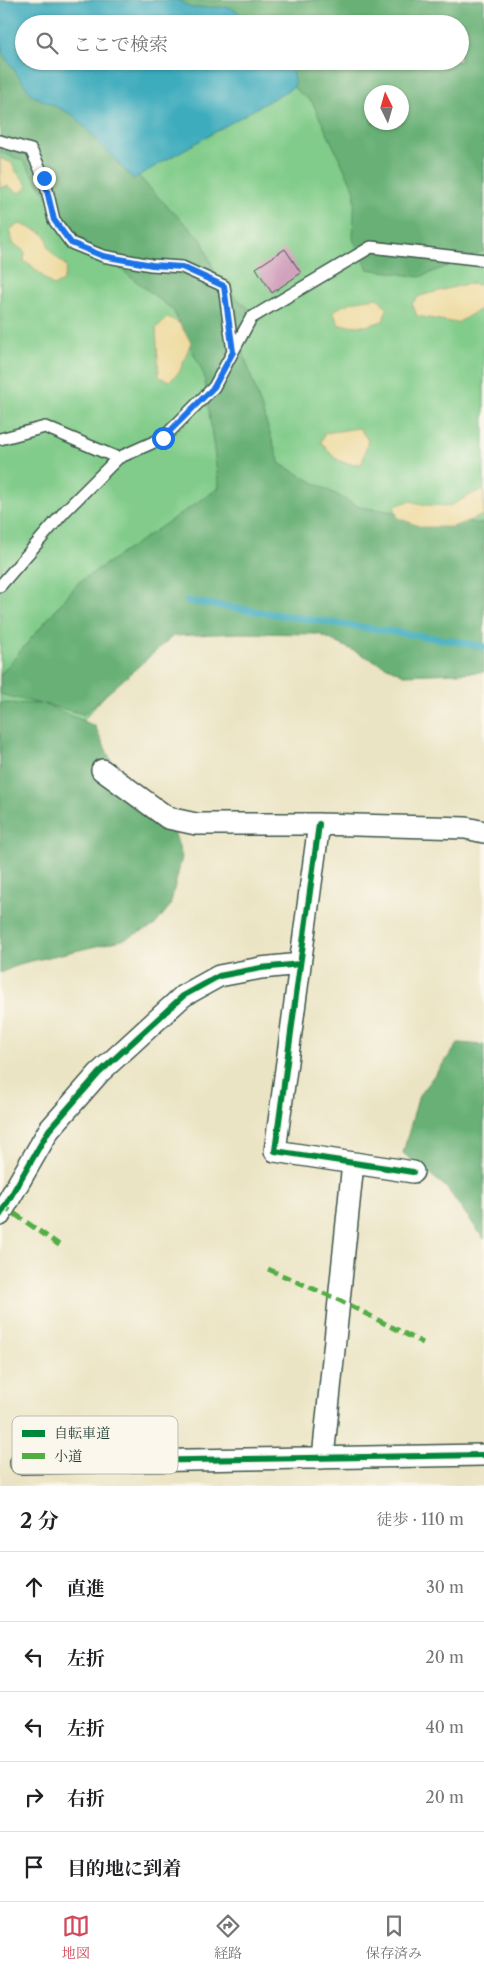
<!DOCTYPE html>
<html lang="ja">
<head>
<meta charset="utf-8">
<style>
  :root { --surface:#fff; --page:#f6f6f6; --text:#202124; --muted:#757577; --line:#e0e0e0; --accent:#d1495b }
  body { margin:0; font-family:"Libre Caslon Text","Noto Serif JP",serif; background:var(--page); color:var(--text) }
  .compass { position:absolute; left:364px; top:85px; width:45px; height:45px; border-radius:50%; background:var(--surface); box-shadow:0 1px 4px #0004; rotate:355deg }
  .stop { position:absolute; width:15px; height:15px; margin:-11px; border:4px solid #1a73e8; border-radius:50%; background:#fff }
  .stop.end { background:#1a73e8; border-color:#fff; box-shadow:0 1px 5px #0008 }
  .list { margin:0; padding:0; list-style:none }
  h2 { display:flex; justify-content:space-between; align-items:center; height:65px; margin:0; padding:0 20px; font-size:21px }
  h2 small { font-size:16px; font-weight:400; color:var(--muted) }
  .list li { display:grid; grid-template-columns:32px 1fr auto; gap:15px; align-items:center; box-sizing:border-box; height:70px; padding:0 20px; border-top:1px solid var(--line) }
  .list b { display:block; font-size:19px; white-space:nowrap }
  .list em { font-size:16px; font-style:normal; color:var(--muted) }
  .icon { flex:none; width:28px; height:28px; fill:none; stroke:currentColor; stroke-width:2; stroke-linecap:round; stroke-linejoin:round }
  .map { position:relative; flex:none; width:484px; height:1486px; overflow:hidden }
  .search { position:absolute; background:var(--surface); box-shadow:0 1px 4px #0004; left:15px; right:15px; top:15px; height:55px; display:flex; align-items:center; gap:12px; box-sizing:border-box; padding:0 18px; border-radius:28px; color:var(--muted); font-size:19px }
  .sheet { height:415px; background:var(--surface) }
  nav { display:flex; justify-content:space-around; align-items:center; box-sizing:border-box; height:70px; border-top:1px solid var(--line); background:var(--surface); font-size:14px; color:var(--muted) }
  nav a { display:grid; justify-items:center; gap:2px }
  nav .on { color:var(--accent) }
  .map>svg:first-child { display:block }
  .green { fill:#81cc8a; stroke:#50845f; fill-rule:evenodd }
  .forest { fill:#68b076; stroke:#447655; fill-rule:evenodd }
  .sand { fill:#eeda9e; stroke:#868c69 }
  .water { fill:#3eacbd; stroke:#2e7478 }
  .lines { fill:none; stroke-linecap:round; stroke-linejoin:round }
  .stream { stroke:#3eacbd; stroke-width:7 }
  .building { fill:#cd99b8 }
  .lane-casing { stroke:#3e564a; stroke-width:14 }
  .street-casing { stroke:#3e564a; stroke-width:24 }
  .lane { stroke:#fff; stroke-width:11 }
  .street { stroke:#fff; stroke-width:21 }
  .quiet { stroke:#52ad45; stroke-width:5; stroke-dasharray:10 5; stroke-linecap:butt }
  .cycleway-casing { stroke:#fbf7ec; stroke-width:9 }
  .cycleway { stroke:#00873e; stroke-width:6 }
  .route { stroke:#1a73e8; stroke-width:6 }
  .key { fill:#fbf7ec; stroke:#b9bfb5; stroke-width:1 }
  .key-label { font-size:14px; fill:#1f3d34 }
</style>
</head>
<body>
<div class="map">
<svg width="484" height="1486" viewBox="0 0 484 1486">
  <rect width="100%" height="100%" fill="#fbf7ec"/>
  <filter id="ink" filterUnits="userSpaceOnUse"><feTurbulence type="fractalNoise" baseFrequency=".02" numOctaves="2"/><feDisplacementMap in="SourceGraphic" scale="10" xChannelSelector="R" yChannelSelector="G"/><feConvolveMatrix kernelMatrix="1 2 1 2 8 2 1 2 1" color-interpolation-filters="sRGB"/></filter>
  <filter id="wash" filterUnits="userSpaceOnUse"><feTurbulence type="fractalNoise" baseFrequency=".0096" numOctaves="4" result="noise"/><feDisplacementMap in="SourceGraphic" scale="20" xChannelSelector="R" yChannelSelector="G"/><feGaussianBlur stdDeviation="1.12" result="paint"/><feColorMatrix in="noise" values="0 0 0 0 0 0 0 0 0 0 0 0 0 0 0 0 0 1.4 0 .05"/><feComposite in="paint" operator="in"/></filter>
  <g filter="url(#wash)">
    <rect width="100%" height="100%" fill="#ebe4c4"/>
    <!-- green -->
    <path class="green" d="M0,0h484v619l-297,-18 -187,215zM24,24h436v37h-436zM372,92h30v30h-30z"/>
    <!-- forest -->
    <path class="forest" d="M174,0h310v251l-64,26 -52,-8 -15,-30 2,-48 -43,-89 -53,-41h201v-37h-252zM372,92h30v30h-30z
      M0,25l24,36h9l124,135 45,44 16,42 36,31 -15,27 41,124 79,43 125,17v148l-80,3 -85,-41 -80,-1 -66,3 -89,78 -40,-10 51,22 29,63 28,29 22,13 8,26 -12,49 -16,20 -32,14 -99,23 -23,10v-270l40,1 -40,-10v-19l79,-93 140,-94 -15,-113 -31,-65 -101,-79 -49,-70 -23,-9z
      M459,1043l25,2v194l-38,-52 -43,-34 16,-58z"/>
    <!-- sand -->
    <path class="sand" d="M0,158l12,5c3,10 10,14 16,23l-8,7 -13,-7 -7,2z
      M20,224l21,8 6,6c1,17 10,18 20,29l-4,14 -10,5 -23,-22 -6,-2 1,-10 -12,-9 -3,-14z
      M466,284l18,1v22l-27,16 -40,-7 -5,-13 8,-7z
      M378,298l9,10 -4,13 -17,5 -27,-1 -6,-13c14,-11 27,-12 45,-14z
      M168,317l11,6 12,19 -11,29 -10,10 -11,-4 -3,-49z
      M359,428l9,12 -6,24c-25,0 -26,-4 -41,-22l4,-9z
      M484,490v25l-32,12h-30l-24,-9 -4,-12 16,-5 15,4 25,1 26,-14z"/>
    <!-- water -->
    <path class="water" d="M0,0h178l13,8 38,-1 30,17h-235v37h267l4,25 -162,93 -60,-64 -41,-20 -30,-42z"/>
    <g class="lines">
      <!-- stream -->
      <path class="stream" d="M187,601l274,41 23,5"/>
    </g>
    <g id="blocks">
      <!-- building -->
      <path class="building" d="M285,249l16,24 -29,20 -16,-25z"/>
    </g>
  </g>
  <g filter="url(#ink)">
    <use href="#blocks" fill-opacity="0" stroke="#3e564a" stroke-width="1"/>
    <g class="lines">
      <defs>
        <path id="lane" d="M0,141l31,9 13,27 10,43 17,23 32,13 48,9 31,2 42,19 9,66
          M0,439l45,-12 73,31
          M0,586l65,-75 53,-53 45,-20 51,-51 37,-69 120,-71 113,13"/>
        <path id="street" d="M102,770l66,48 28,6h123l147,4 18,4
          M319,824l-44,327 138,21
          M0,1215l49,-85 50,-57 84,-77 36,-20 42,-8 39,-4
          M323,1458l30,-295
          M21,1463l463,-8"/>
      </defs>
      <!-- lane casing -->
      <use href="#lane" class="lane-casing"/>
      <!-- street casing -->
      <use href="#street" class="street-casing"/>
      <!-- lane -->
      <use href="#lane" class="lane"/>
      <!-- street -->
      <use href="#street" class="street"/>
      <!-- quiet -->
      <path class="quiet" d="M2,1205l60,42
        M268,1269l71,31 84,43"/>
      <defs>
        <path id="cycleway" d="M319,824l-44,327 138,21
          M0,1215l49,-85 50,-57 84,-77 36,-20 42,-8 39,-4
          M21,1463l463,-8"/>
      </defs>
      <!-- cycleway casing -->
      <use href="#cycleway" class="cycleway-casing"/>
      <!-- cycleway -->
      <use href="#cycleway" class="cycleway"/>
    </g>
  </g>
  <g class="lines" filter="url(#ink)">
    <!-- route -->
    <path class="route" d="M44,178l10,42 17,23 32,13 49,9 30,2 42,19 9,66 -19,35 -51,51"/>
  </g>
  <!-- legend -->
  <rect x="12" y="1416" width="166" height="58" rx="8" class="key"/>
  <rect x="22" y="1430" width="23" height="7" fill="#00873e"/>
  <rect x="22" y="1453" width="23" height="6" fill="#52ad45"/>
  <g class="key-label">
    <text x="54" y="1438">自転車道</text>
    <text x="54" y="1461">小道</text>
  </g>
</svg>
<svg class="compass" viewBox="-18 -18 36 36"><path d="M0-13l5 13h-10z" fill="#e53935"/><path d="M0 13l5-13h-10z" fill="#757577"/></svg>
<div class="stop" style="left:163px;top:438px"></div>
<div class="stop end" style="left:44px;top:178px"></div>
<div class="search"><svg class="icon" aria-label="search" viewBox="0 0 24 24"><circle cx="10" cy="10" r="6"/><path d="M15 15l6 6"/></svg>ここで検索</div>
</div>
<section class="sheet">
<h2>2 分<small>徒歩 · 110 m</small></h2>
<ul class="list">
<li><svg class="icon" aria-label="ahead" viewBox="0 0 24 24"><path d="M12 20V5M6 11l6-6 6 6"/></svg><div><b>直進</b></div><em>30 m</em></li>
<li><svg class="icon" aria-label="left" viewBox="0 0 24 24"><path d="M17 20v-9H6M10 6l-5 5 5 5"/></svg><div><b>左折</b></div><em>20 m</em></li>
<li><svg class="icon" aria-label="left" viewBox="0 0 24 24"><path d="M17 20v-9H6M10 6l-5 5 5 5"/></svg><div><b>左折</b></div><em>40 m</em></li>
<li><svg class="icon" aria-label="right" viewBox="0 0 24 24"><path d="M7 20v-9h11M14 6l5 5-5 5"/></svg><div><b>右折</b></div><em>20 m</em></li>
<li><svg class="icon" aria-label="arrive" viewBox="0 0 24 24"><path d="M6 21V4h12l-3 4 3 4H6"/></svg><div><b>目的地に到着</b></div></li>
</ul>
</section>
<nav>
<a class="on"><svg class="icon" aria-label="map" viewBox="0 0 24 24"><path d="M3 6l6-2 6 2 6-2v14l-6 2-6-2-6 2zM9 4v14M15 6v14"/></svg>地図</a>
<a><svg class="icon" aria-label="directions" viewBox="0 0 24 24"><path d="M12 3l9 9-9 9-9-9zM9 14v-3h6M13 9l2 2-2 2"/></svg>経路</a>
<a><svg class="icon" aria-label="saved" viewBox="0 0 24 24"><path d="M7 4h10v16l-5-4-5 4z"/></svg>保存済み</a>
</nav>
</body>
</html>
